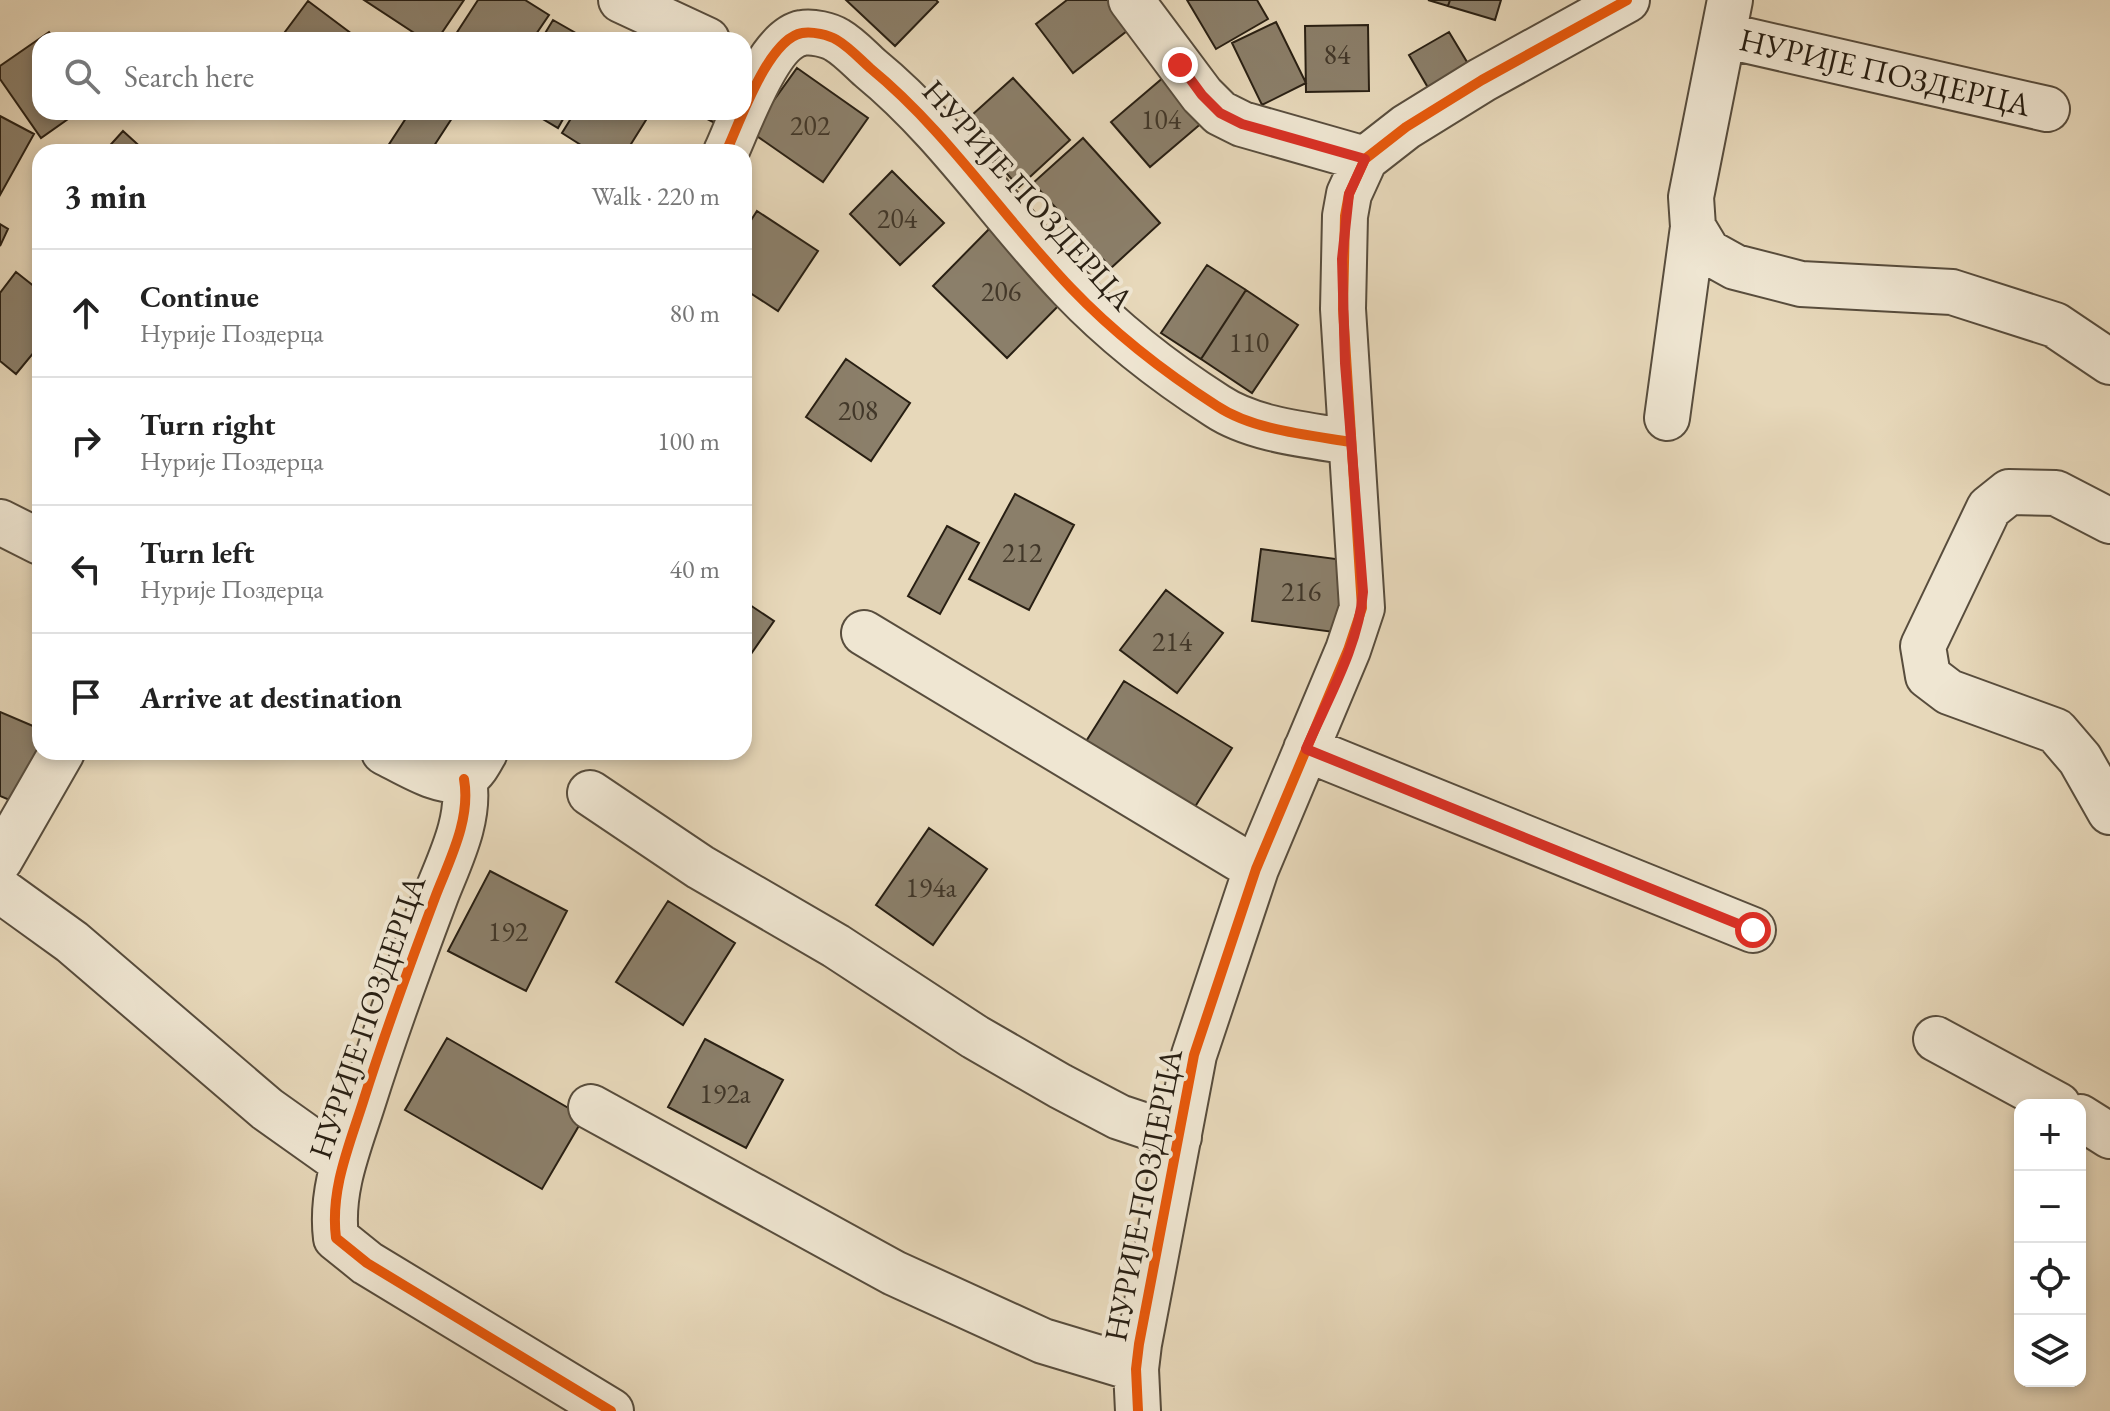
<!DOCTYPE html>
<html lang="en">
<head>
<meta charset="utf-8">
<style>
  :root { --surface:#fff; --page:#f6f6f6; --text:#222; --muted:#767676; --line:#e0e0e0 }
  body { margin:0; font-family:"EB Garamond",serif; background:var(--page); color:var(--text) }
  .controls { position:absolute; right:24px; bottom:24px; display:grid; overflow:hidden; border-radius:16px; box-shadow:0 4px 12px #0003 }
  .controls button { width:72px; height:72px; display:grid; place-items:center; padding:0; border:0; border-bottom:2px solid var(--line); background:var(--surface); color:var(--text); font:40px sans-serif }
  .stop { position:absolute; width:24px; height:24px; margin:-18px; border:6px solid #d93025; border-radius:50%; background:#fff }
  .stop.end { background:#d93025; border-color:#fff; box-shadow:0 2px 8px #0008 }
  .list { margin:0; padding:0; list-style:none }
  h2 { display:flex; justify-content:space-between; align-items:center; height:104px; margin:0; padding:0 32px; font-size:34px }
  h2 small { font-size:26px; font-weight:400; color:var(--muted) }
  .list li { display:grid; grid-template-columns:52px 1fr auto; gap:24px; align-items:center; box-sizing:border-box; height:128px; padding:0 32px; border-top:2px solid var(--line) }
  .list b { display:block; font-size:30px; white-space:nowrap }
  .list p { margin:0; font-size:26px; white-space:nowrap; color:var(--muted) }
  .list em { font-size:26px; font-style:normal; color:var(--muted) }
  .icon { flex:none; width:44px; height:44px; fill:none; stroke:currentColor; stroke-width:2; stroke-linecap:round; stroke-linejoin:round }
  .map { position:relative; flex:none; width:2110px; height:1411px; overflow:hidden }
  .search { position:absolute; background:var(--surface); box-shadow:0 4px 12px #0003; left:32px; top:32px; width:720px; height:88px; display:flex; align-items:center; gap:20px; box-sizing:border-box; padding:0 28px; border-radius:24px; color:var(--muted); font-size:30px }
  .panel { position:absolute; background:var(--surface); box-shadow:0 4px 12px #0003; left:32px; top:144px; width:720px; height:616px; border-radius:24px }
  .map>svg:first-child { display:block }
  .building { fill:#8b7f6a; stroke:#281f13; stroke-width:2 }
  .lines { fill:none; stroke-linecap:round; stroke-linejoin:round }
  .minor-casing { stroke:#584d3d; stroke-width:48 }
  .minor { stroke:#efe6d2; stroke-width:44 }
  .cycleway-casing { stroke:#efe6d2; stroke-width:15 }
  .cycleway { stroke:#e8590c; stroke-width:10 }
  .route { stroke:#d93025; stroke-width:10 }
  .labels { text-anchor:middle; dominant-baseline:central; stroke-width:8; stroke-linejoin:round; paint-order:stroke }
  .number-label { font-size:28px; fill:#413729 }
  .street-label { font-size:32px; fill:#281f13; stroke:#efe6d2 }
</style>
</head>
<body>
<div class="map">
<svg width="2110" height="1411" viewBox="0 0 2110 1411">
  <rect width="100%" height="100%" fill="#e7d8ba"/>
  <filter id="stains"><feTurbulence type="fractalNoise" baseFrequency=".0025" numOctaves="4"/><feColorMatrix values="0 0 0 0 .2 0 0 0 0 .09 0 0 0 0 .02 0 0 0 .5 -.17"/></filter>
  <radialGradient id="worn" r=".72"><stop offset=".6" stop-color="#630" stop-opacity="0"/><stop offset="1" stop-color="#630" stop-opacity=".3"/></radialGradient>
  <!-- building -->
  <path class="building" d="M364,0h100l-27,40h-12z
    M478,0h47l24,15 -17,25h-80z
    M846,0h90l2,2 -43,44z
    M1067,0h44l21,27 -59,46 -37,-49z
    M1187,0h70l11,19 -52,30z
    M1428,0h22l-2,6z
    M1450,0h51l-6,20 -47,-14z
    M308,1l52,39h-81z
    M553,20l35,20h-47z
    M1276,22l30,61 -44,22 -30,-62z
    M1368,25l1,66 -63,1 -1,-66z
    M49,32l6,8h-15v72h38l-37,26 -41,-59v-13z
    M1449,32l21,35 -40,24 -21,-36z
    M797,68l71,50 -45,64 -72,-50z
    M1171,71l39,45 -60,51 -39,-45z
    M1013,78l57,62 -51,47 -57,-63z
    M410,112h46l-26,40h-46z
    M531,112h36l-9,16z
    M575,112h76l-25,40h-34l-30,-19z
    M694,112h44l-10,18z
    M0,116l34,18 -34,61z
    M123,131l23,21h-42z
    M1083,138l77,85 -49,45 -78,-85z
    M892,171l52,52 -44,42 -50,-51z
    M757,211l61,40 -40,60 -34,-22v-58z
    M995,223l74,72 -62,63 -74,-72z
    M0,224l8,5 -8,17z
    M1207,265l39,25 -45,69 -40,-26z
    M16,272l24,19v54l-24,29 -16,-13v-68z
    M1246,290l52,35 -46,68 -51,-34z
    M846,359l64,44 -39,58 -65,-44z
    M1015,494l59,31 -45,85 -60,-31z
    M947,526l32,17 -39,71 -32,-18z
    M1261,549l90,12 -10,72 -89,-12z
    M1166,590l57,43 -46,60 -57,-43z
    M744,601l30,20 -30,43z
    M1124,681l108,67 -39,62 -108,-67z
    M0,712l40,17v23l-21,52 -19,-8z
    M929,828l58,41 -54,76 -57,-40z
    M490,871l77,40 -41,80 -78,-40z
    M668,901l67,42 -52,82 -67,-43z
    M447,1038l137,79 -42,72 -137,-79z
    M705,1039l78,41 -37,68 -78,-41z"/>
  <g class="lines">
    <defs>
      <path id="minor" d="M621,0l86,40
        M1131,0l71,95 18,18 22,11 123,35
        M1730,0l-39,197 2,30 15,25 27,15 66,17 151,8 103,33 55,37
        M1723,35l324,74
        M726,152c14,-30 42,-113 76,-119 10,-2 27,2 35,7 12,7 23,19 33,28 77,63 132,148 201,220 43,45 93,84 146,118 36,24 91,29 134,36
        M1667,418l26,-191
        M2110,521l-54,-28 -47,-1 -20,16 -66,138 5,30 21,16 107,39 24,28 30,53
        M0,522l40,20
        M864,633l392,236
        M1306,749l447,181
        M384,752c19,9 64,38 82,25 9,-6 14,-16 19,-25
        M464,779c7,40 -14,80 -28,116 -26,69 -51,137 -73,207 -14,44 -33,88 -27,136l31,25 244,148
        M590,793l110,74 136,79 139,91 85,49 59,31 60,20
        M0,860l62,-108
        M0,890l72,52 195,167 76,54
        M1936,1039l122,66
        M591,1107l303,166 149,68 93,28
        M2080,1117l30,19
        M1138,1411l-2,-42 3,-25 55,-289 62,-186 92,-219 14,-42 -19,-299 2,-93 4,-22 16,-35 41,-32 76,-47 145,-80"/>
    </defs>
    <!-- minor casing -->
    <use href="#minor" class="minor-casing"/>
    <!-- minor -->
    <use href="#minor" class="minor"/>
    <defs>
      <path id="cycleway" d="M726,152c14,-30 42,-113 76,-119 10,-2 27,2 35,7 12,7 23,19 33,28 77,63 132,148 201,220 43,45 93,84 146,118 36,24 91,29 134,36
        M464,779c7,40 -14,80 -28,116 -26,69 -51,137 -73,207 -14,44 -33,88 -27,136l31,25 244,148
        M1138,1411l-2,-42 3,-25 55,-289 62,-186 92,-219 14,-42 -19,-299 2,-93 4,-22 16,-35 41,-32 76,-47 145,-80"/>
    </defs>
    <!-- cycleway casing -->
    <use href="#cycleway" class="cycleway-casing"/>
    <!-- cycleway -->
    <use href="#cycleway" class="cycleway"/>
  </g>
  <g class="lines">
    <!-- route -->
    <path class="route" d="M1180,65l22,30 18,18 22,11 123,35 -16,35 -7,65 3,104 18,229c-4,54 -36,108 -57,157l447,181"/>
  </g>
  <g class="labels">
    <!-- number labels -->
    <g class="number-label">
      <text x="1337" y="54">84</text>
      <text x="1161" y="119">104</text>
      <text x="810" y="125">202</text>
      <text x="897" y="218">204</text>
      <text x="1001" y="291">206</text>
      <text x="1249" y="342">110</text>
      <text x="858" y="410">208</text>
      <text x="1022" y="552">212</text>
      <text x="1301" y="591">216</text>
      <text x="1172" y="641">214</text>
      <text x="931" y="887">194a</text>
      <text x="508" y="931">192</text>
      <text x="725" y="1093">192a</text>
    </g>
    <!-- street labels -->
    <g class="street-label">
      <text transform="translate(1885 72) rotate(13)">НУРИЈЕ ПОЗДЕРЦА</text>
      <text transform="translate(1028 195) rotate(48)">НУРИЈЕ ПОЗДЕРЦА</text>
      <text transform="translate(367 1017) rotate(-71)">НУРИЈЕ ПОЗДЕРЦА</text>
      <text transform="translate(1143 1195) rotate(-79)">НУРИЈЕ ПОЗДЕРЦА</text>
    </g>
  </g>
  <rect width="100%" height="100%" filter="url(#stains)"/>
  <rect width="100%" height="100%" fill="url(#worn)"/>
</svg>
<div class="controls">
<button>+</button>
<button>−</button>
<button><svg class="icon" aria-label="locate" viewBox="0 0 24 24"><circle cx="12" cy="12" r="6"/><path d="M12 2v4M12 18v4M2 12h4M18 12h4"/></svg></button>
<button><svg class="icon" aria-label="layers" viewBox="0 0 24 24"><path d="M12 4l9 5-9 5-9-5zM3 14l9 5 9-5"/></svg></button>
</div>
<div class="stop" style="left:1753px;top:930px"></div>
<div class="stop end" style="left:1180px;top:65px"></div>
<div class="search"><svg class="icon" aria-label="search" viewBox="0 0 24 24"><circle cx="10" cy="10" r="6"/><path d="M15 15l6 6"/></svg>Search here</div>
<section class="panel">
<h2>3 min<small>Walk · 220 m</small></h2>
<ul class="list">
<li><svg class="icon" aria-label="ahead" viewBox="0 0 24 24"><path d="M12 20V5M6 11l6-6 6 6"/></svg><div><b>Continue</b><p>Нурије Поздерца</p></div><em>80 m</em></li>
<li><svg class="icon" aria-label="right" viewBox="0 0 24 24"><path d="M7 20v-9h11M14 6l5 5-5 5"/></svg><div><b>Turn right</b><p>Нурије Поздерца</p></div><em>100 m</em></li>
<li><svg class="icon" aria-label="left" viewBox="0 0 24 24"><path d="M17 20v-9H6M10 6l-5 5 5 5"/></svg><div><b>Turn left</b><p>Нурије Поздерца</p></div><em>40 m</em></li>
<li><svg class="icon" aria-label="arrive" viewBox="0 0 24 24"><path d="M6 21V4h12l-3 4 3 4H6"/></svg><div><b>Arrive at destination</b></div></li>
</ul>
</section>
</div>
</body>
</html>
